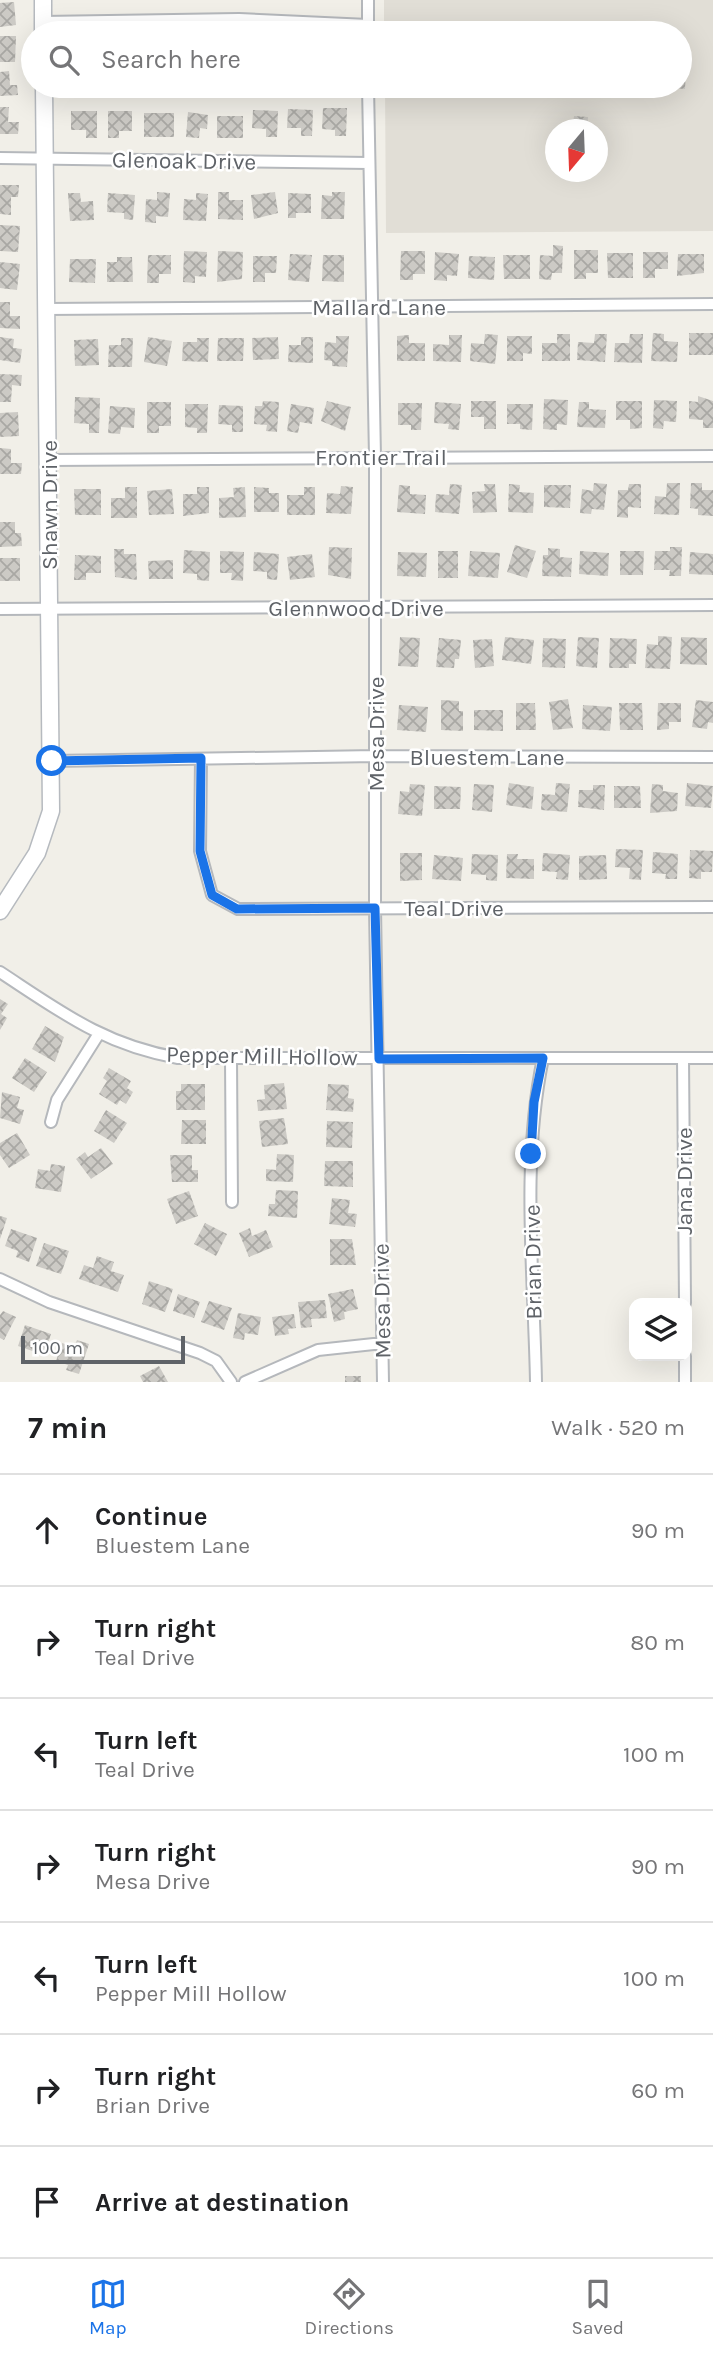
<!DOCTYPE html>
<html lang="en">
<head>
<meta charset="utf-8">
<style>
  :root { --surface:#fff; --page:#f6f6f6; --text:#202124; --muted:#757577; --line:#e0e0e0; --accent:#1a73e8 }
  body { margin:0; font-family:Karla,sans-serif; background:var(--page); color:var(--text) }
  .controls { position:absolute; right:21px; bottom:21px; display:grid; overflow:hidden; border-radius:14px; box-shadow:0 7px 28px #0002 }
  .controls button { width:63px; height:63px; display:grid; place-items:center; padding:0; border:0; border-bottom:2px solid var(--line); background:var(--surface); color:var(--text); font:35px sans-serif }
  .compass { position:absolute; left:545px; top:119px; width:63px; height:63px; border-radius:50%; background:var(--surface); box-shadow:0 7px 28px #0002; rotate:199deg }
  .scale { position:absolute; left:21px; bottom:18px; width:164px; box-sizing:border-box; padding-left:7px; border:4px solid #5f6368; border-top:0; font-size:19px; line-height:24px; white-space:nowrap; color:#5f6368; -webkit-text-stroke:5px #fff; paint-order:stroke }
  .stop { position:absolute; width:21px; height:21px; margin:-16px; border:5px solid #1a73e8; border-radius:50%; background:#fff }
  .stop.end { background:#1a73e8; border-color:#fff; box-shadow:0 2px 7px #0008 }
  .list { margin:0; padding:0; list-style:none }
  h2 { display:flex; justify-content:space-between; align-items:center; height:91px; margin:0; padding:0 28px; font-size:30px }
  h2 small { font-size:23px; font-weight:400; color:var(--muted) }
  .list li { display:grid; grid-template-columns:46px 1fr auto; gap:21px; align-items:center; box-sizing:border-box; height:112px; padding:0 28px; border-top:2px solid var(--line) }
  .list b { display:block; font-size:26px; white-space:nowrap }
  .list p { margin:0; font-size:23px; white-space:nowrap; color:var(--muted) }
  .list em { font-size:23px; font-style:normal; color:var(--muted) }
  .icon { flex:none; width:38px; height:38px; fill:none; stroke:currentColor; stroke-width:2; stroke-linecap:round; stroke-linejoin:round }
  .map { position:relative; flex:none; width:713px; height:1382px; overflow:hidden }
  .search { position:absolute; background:var(--surface); box-shadow:0 7px 28px #0002; left:21px; right:21px; top:21px; height:77px; display:flex; align-items:center; gap:18px; box-sizing:border-box; padding:0 24px; border-radius:38px; color:var(--muted); font-size:26px }
  .sheet { height:875px; background:var(--surface) }
  nav { display:flex; justify-content:space-around; align-items:center; box-sizing:border-box; height:98px; border-top:2px solid var(--line); background:var(--surface); font-size:19px; color:var(--muted) }
  nav a { display:grid; justify-items:center; gap:4px }
  nav .on { color:var(--accent) }
  .map>svg:first-child { display:block }
  .education { fill:#e1ded6; fill-rule:evenodd }
  .building { fill:url(#building-cross-hatch) }
  .lines { fill:none; stroke-linecap:round; stroke-linejoin:round }
  .street-casing { stroke:#b5b8bc; stroke-width:14 }
  .secondary-casing { stroke:#b6babf; stroke-width:19 }
  .street { stroke:#fff; stroke-width:10 }
  .secondary { stroke:#fff; stroke-width:16 }
  .route { stroke:#1a73e8; stroke-width:9 }
  .labels { text-anchor:middle; dominant-baseline:central; stroke-width:5; stroke-linejoin:round; paint-order:stroke }
  .street-label { font-size:23px; fill:#5f6368; stroke:#fff }
</style>
</head>
<body>
<div class="map">
<svg width="713" height="1382" viewBox="0 0 713 1382">
  <defs>
    <pattern id="building-cross-hatch" width="8" height="8" patternUnits="userSpaceOnUse" patternTransform="scale(1.75)"><rect width="8" height="8" fill="#cccac5"/><path d="M0 0l8 8M0 8l8-8" fill="none" stroke="#a9a8a4"/></pattern>
  </defs>
  <rect width="100%" height="100%" fill="#f1efe8"/>
  <!-- education -->
  <path class="education" d="M384,0h329v231l-327,2 -1,-147h295v-53h-296zM556,130h42v42h-42z"/>
  <!-- building -->
  <path class="building" d="M14,2l2,23 -16,2v-24z
    M0,36h16l-1,26h-15z
    M680,51h7l-2,38 -14,-1 9,-2z
    M9,71l1,14h7l1,10 -18,1v-24z
    M0,107h9l-1,15h11l-1,12h-18z
    M323,108h24l-1,28h-11v-6l-13,-1z
    M288,109l25,1 -1,26h-11v-8h-14z
    M253,110l25,1 -1,26h-11v-8l-14,-1z
    M71,111h26v27h-11v-8h-15z
    M108,111h24v20h-13v7h-11z
    M188,112l20,3 -1,14 -7,-1 -1,10 -13,-1z
    M144,113h30v24h-30z
    M217,116h26v22h-26z
    M574,116l14,1 -1,13h-15z
    M0,185h19l-1,12h-7v18l-11,-1z
    M157,192l13,1 -2,24 -12,-1v7l-11,-1 1,-23 11,1z
    M218,192h11v8h14v20l-25,-1z
    M275,192l3,21 -24,6 -3,-24z
    M332,192h13l-1,27h-23l1,-24 10,1z
    M68,193h12l1,9 12,-1 1,19 -24,1z
    M108,193l27,2 -2,25 -9,-1v-6l-17,-1z
    M196,193l12,1 -2,27 -23,-1 1,-21 12,1z
    M288,193l23,1v19h-15v5h-8z
    M0,225l20,1 -2,26 -18,-1z
    M553,245l10,1 -1,27h-10l-1,7 -12,-1 1,-24 13,1z
    M574,250h24v23h-12v6h-12z
    M184,251l23,1 -1,25 -11,-1v7l-12,-1z
    M218,251l25,1 -1,27 -25,3z
    M401,251h24v23h-12v6h-13z
    M435,252l24,2 -2,22 -10,-1v6l-13,-1z
    M643,252h25v17h-13v9h-12z
    M607,253h26v25h-25z
    M290,254l22,1 -3,27 -21,-2z
    M678,254h26v19l-27,3z
    M148,255h23v19h-12v9h-12z
    M323,255h21v27l-22,-1z
    M503,255h27v24h-26z
    M253,256h24l-1,17h-11v9h-12z
    M469,256l26,1 -1,23 -26,-2z
    M117,257h15l1,25h-26v-20h10z
    M70,259h26l-1,24 -26,-1z
    M0,262l20,2 -3,26 -17,-2z
    M0,302h10v14h10v13l-20,-1z
    M653,333l11,1v7l14,1 -1,20 -26,-1z
    M689,333h24v22h-24z
    M485,334l13,1 -3,29 -25,-3 1,-18 13,1z
    M557,334h13v27h-28v-18h15z
    M595,334h12l-2,28 -28,-2 1,-18 16,1z
    M630,334h13l-1,29 -28,-1 1,-19h14z
    M409,335v8h16v18h-28v-25z
    M449,335h13l-1,27 -28,-1v-17l16,1z
    M336,336h13l-2,31 -15,-1v-5l-8,-1 1,-18 11,1z
    M507,336h25v18l-9,-1v8h-16z
    M0,337l14,2 -1,9 9,1 -2,14 -20,-3z
    M148,337l24,4 -5,25 -23,-4z
    M278,337l1,22 -26,1 -1,-22z
    M301,337h12v26l-25,-1 1,-17h12z
    M121,338h12l-1,29h-24l1,-22h12z
    M197,338h12l-1,24 -26,-1 1,-19h14z
    M218,338h26l-1,23h-26z
    M98,339l1,26 -24,1 -1,-26z
    M0,374l22,1 -1,11 -9,-1 -1,17h-11z
    M698,396l15,5v27h-10v-8l-14,-1v-18l9,1z
    M75,397l25,1 -1,35h-10v-9l-15,-1z
    M544,399l24,1 -1,25 -10,-1v6l-14,-1z
    M654,400l23,1 -1,21 -12,-1 -1,8 -10,-1z
    M263,401l16,1 -2,30 -11,-1 1,-6 -13,-1 1,-18h7z
    M327,401l24,6 -6,24 -24,-10z
    M471,401h25v28h-12v-12h-13z
    M616,401h26v27l-12,1v-9h-14z
    M147,402h24v24h-12v7h-12z
    M435,402l26,2 -2,26 -11,-1 1,-5 -15,-1z
    M579,402h10v7l17,1 -1,18 -28,-1z
    M398,403h24l-1,27h-10v-5h-13z
    M185,404h23l-1,29h-10v-5l-12,-1z
    M291,404l23,4 -2,16 -12,-2 -2,11 -11,-2z
    M507,404h26l-1,26 -12,-1v-5h-13z
    M219,405l24,1v26h-11v-7l-14,-1z
    M110,406l25,2 -1,20 -13,-1 -1,7 -12,-1z
    M18,412l1,24 -19,1v-24z
    M0,448l11,1v14h11l-1,11h-21z
    M594,483l13,1 -3,26 -12,-1 -1,5 -11,-1 2,-24 11,2z
    M667,483h13l-1,32 -25,-1 1,-18 11,1z
    M691,483h11v7h11v26l-15,-1v-6l-8,-1z
    M450,484l12,1 -3,29 -24,-2 1,-18 13,1z
    M484,484h11l2,28 -24,1 -1,-21 13,-1z
    M509,484l11,1 -1,7 15,1 -1,20 -25,-1z
    M629,484h12v24l-13,-1v11l-11,-1 1,-27h10z
    M399,485l11,1v8l16,1 -1,19 -28,-2z
    M544,485h27l-1,23 -26,-1z
    M341,486l12,1 -2,27 -25,-1 1,-20 13,1z
    M125,487h12v31h-26v-20h14z
    M197,487h12v26l-26,3v-22h14z
    M245,487l1,30 -27,1v-20l15,-1 -1,-9z
    M254,487l15,1v5h10v19h-25z
    M304,487h11v28h-28v-20h17z
    M74,489h27v26h-26z
    M172,489l2,25 -25,1 -2,-24z
    M0,522h15v11h6l1,13 -22,1z
    M515,545l21,6 -9,27 -20,-6z
    M329,547l23,1 -1,31 -23,-4z
    M670,547h12l-1,29h-12l1,-6h-16l1,-19h15z
    M548,548l12,1v8l12,1 -1,19 -29,-1 1,-21h5z
    M114,549h10v5h12l1,26 -22,-3z
    M184,550l26,2 -1,29 -12,-1v-6l-14,-1z
    M220,551l24,1 -1,29 -12,-1 1,-7h-12z
    M438,551h20v27h-20z
    M470,551l30,2 -2,25 -30,-2z
    M580,551l29,2 -1,23 -29,-2z
    M620,551h24l-1,24h-23z
    M254,552l25,2 -2,26 -10,-1v-7l-14,-1z
    M398,552l29,1 -1,24 -29,-1z
    M690,552l23,2v21l-24,-1z
    M312,554l3,23 -25,3 -3,-23z
    M75,555l26,1v17h-15v7h-12z
    M0,558h20v23h-20z
    M173,560v19h-24l-1,-18z
    M658,636l14,1 -2,32 -25,-1 2,-24 11,1z
    M400,637l20,1 -2,29 -20,-1z
    M505,637l29,3 -3,24 -29,-4z
    M578,637l21,1 -2,30 -21,-2z
    M681,637l26,1v27l-27,-1z
    M439,638l22,2 -2,19h-4l-1,9 -18,-1z
    M543,638l23,1 -1,29 -23,-1z
    M610,638l27,1 -1,25h-7v4h-20z
    M492,639l2,27 -19,2 -2,-28z
    M568,699l5,29 -20,2 -4,-28z
    M441,700l18,1v10h4v20l-22,-1z
    M696,700l17,2v21l-5,-1 -1,7 -15,-2z
    M516,703h19l1,27h-20z
    M619,703h23l1,27h-23z
    M658,703h23v19h-12v7l-12,1z
    M399,705l29,2 -2,25 -29,-2z
    M583,705l29,2 -2,24 -28,-2z
    M474,710h29v21l-29,-1z
    M509,783l25,4 -2,22 -26,-4z
    M556,783l14,1 -3,28 -26,-2 1,-16 13,1z
    M687,783l26,3 -2,22 -26,-2z
    M410,784l15,1 -3,31 -24,-2 2,-23 9,1z
    M474,784l20,1 -2,27 -20,-2z
    M652,784l11,1v6l15,2 -1,18 -27,2z
    M593,785h12l-1,25 -26,-3 1,-17h14z
    M434,786l27,1 -1,22h-26z
    M614,786h26l1,22h-27z
    M616,849l27,1 -2,30 -12,-1 1,-11 -15,-1z
    M690,850l23,1 -1,21h-11v7l-12,-1z
    M653,852l25,2 -1,25h-12l1,-5 -14,-1z
    M400,853h22v27l-22,1z
    M543,853l27,2 -2,25 -12,-1 1,-7 -15,-1z
    M472,854l26,1 -1,26 -11,-1v-5l-15,-1z
    M507,854h11l-1,5h17v20l-28,-1z
    M434,855l29,3 -2,23 -29,-2z
    M606,855l1,24 -28,1v-24z
    M0,999l8,5 -7,10 6,4 -7,12z
    M45,1026l19,11 -9,25 -23,-13z
    M25,1058l22,14 -13,20 -22,-14z
    M109,1068l22,13 -4,7 6,4 -7,12 -6,-4 -3,5 -18,-11 8,-13 -4,-3z
    M284,1083l3,26 -29,2 -1,-11 8,-1 -1,-14z
    M181,1084h24v26h-29v-19h5z
    M328,1084l21,1 -1,13 6,1 -1,13 -27,-2z
    M2,1092l18,5 -3,11 7,2 -4,14 -20,-6z
    M106,1110l21,13 -13,20 -20,-12z
    M284,1118l4,26 -26,3 -3,-26z
    M182,1120h24v24h-25z
    M327,1121l26,1 -1,26 -26,-1z
    M17,1133l13,22 -21,13 -9,-13v-12z
    M101,1148l12,16 -22,15 -15,-20 9,-7 3,5z
    M277,1154l17,1 -1,27 -27,-1v-12l10,1z
    M170,1155h22v15h6v12h-26z
    M325,1161h28v26l-29,-1z
    M51,1164l14,2 -4,26 -26,-4 3,-19 12,2z
    M276,1190l22,1 -1,27 -29,-2 1,-12h6z
    M189,1191l9,25 -22,8 -9,-25z
    M332,1198l18,2 -2,13 9,1 -2,13 -26,-3z
    M0,1216l7,2 -7,21z
    M205,1223l22,11 -11,22 -22,-12z
    M250,1228l2,8 14,-6 7,17 -24,10 -10,-24z
    M11,1229l26,9 -8,24 -13,-5 2,-6 -13,-5z
    M330,1239h22l4,26h-26z
    M44,1243l25,8 -8,23 -25,-8z
    M97,1256l17,6 -3,9 13,4 -6,17 -39,-13 5,-14 9,3z
    M149,1281l24,8 -8,23 -23,-8z
    M353,1289l5,20 -14,3 1,7 -11,3 -6,-28z
    M178,1294l22,8 -6,16 -21,-7z
    M325,1300l2,18 -16,1 1,8 -11,1 -3,-26z
    M209,1301l23,7 -8,22 -23,-8z
    M3,1311l13,6 -12,23 -4,-2v-23z
    M238,1313l23,4 -3,18 -13,-2 -1,7 -11,-2z
    M294,1314l2,14 -8,1 1,5 -14,2 -3,-19z
    M25,1325l26,9 -7,21 -26,-9z
    M77,1340l12,4 -10,30 -13,-4 2,-5 -12,-4 6,-18 12,4z
    M159,1366l9,16h-25l-3,-6z
    M345,1376h16v6h-16z"/>
  <g class="lines">
    <defs>
      <path id="street" d="M43,22l196,-3 129,6
        M368,33v-33
        M368,86l7,371v451l8,474
        M0,158l369,5
        M45,309l668,-5
        M49,460l664,-4
        M0,609l713,-4
        M201,759l-1,92 12,44 26,14 475,-2
        M52,761l324,-5 337,1
        M0,972c61,40 104,73 178,86h535
        M683,1058l2,245
        M231,1059l1,143
        M51,1122l6,-22 41,-65
        M0,1279l49,23 151,51 16,8 15,21
        M685,1356v26
        M245,1382l73,-32 65,-7
        M536,1382c-2,-107 -15,-218 7,-324"/>
      <path id="secondary" d="M43,0v33
        M0,911l37,-58 14,-42 -7,-725"/>
    </defs>
    <!-- street casing -->
    <use href="#street" class="street-casing"/>
    <!-- secondary casing -->
    <use href="#secondary" class="secondary-casing"/>
    <!-- street -->
    <use href="#street" class="street"/>
    <!-- secondary -->
    <use href="#secondary" class="secondary"/>
  </g>
  <g class="lines">
    <!-- route -->
    <path class="route" d="M52,761l149,-3 -1,93 12,44 25,14 138,-1 4,151 164,-1 -9,44 -3,52"/>
  </g>
  <g class="labels">
    <!-- street labels -->
    <g class="street-label">
      <text transform="translate(184 161) rotate(1)">Glenoak Drive</text>
      <text x="379" y="307">Mallard Lane</text>
      <text x="381" y="457">Frontier Trail</text>
      <text transform="translate(49 505) rotate(-90)">Shawn Drive</text>
      <text x="356" y="608">Glennwood Drive</text>
      <text transform="translate(376 734) rotate(-90)">Mesa Drive</text>
      <text x="487" y="757">Bluestem Lane</text>
      <text x="454" y="908">Teal Drive</text>
      <text transform="translate(262 1056) rotate(1)">Pepper Mill Hollow</text>
      <text transform="translate(684 1181) rotate(-90)">Jana Drive</text>
      <text transform="translate(533 1262) rotate(-91)">Brian Drive</text>
      <text transform="translate(382 1301) rotate(-91)">Mesa Drive</text>
    </g>
  </g>
</svg>
<div class="controls">
<button><svg class="icon" aria-label="layers" viewBox="0 0 24 24"><path d="M12 4l9 5-9 5-9-5zM3 14l9 5 9-5"/></svg></button>
</div>
<svg class="compass" viewBox="-18 -18 36 36"><path d="M0-13l5 13h-10z" fill="#e53935"/><path d="M0 13l5-13h-10z" fill="#757577"/></svg>
<div class="scale">100 m</div>
<div class="stop" style="left:52px;top:761px"></div>
<div class="stop end" style="left:531px;top:1154px"></div>
<div class="search"><svg class="icon" aria-label="search" viewBox="0 0 24 24"><circle cx="10" cy="10" r="6"/><path d="M15 15l6 6"/></svg>Search here</div>
</div>
<section class="sheet">
<h2>7 min<small>Walk · 520 m</small></h2>
<ul class="list">
<li><svg class="icon" aria-label="ahead" viewBox="0 0 24 24"><path d="M12 20V5M6 11l6-6 6 6"/></svg><div><b>Continue</b><p>Bluestem Lane</p></div><em>90 m</em></li>
<li><svg class="icon" aria-label="right" viewBox="0 0 24 24"><path d="M7 20v-9h11M14 6l5 5-5 5"/></svg><div><b>Turn right</b><p>Teal Drive</p></div><em>80 m</em></li>
<li><svg class="icon" aria-label="left" viewBox="0 0 24 24"><path d="M17 20v-9H6M10 6l-5 5 5 5"/></svg><div><b>Turn left</b><p>Teal Drive</p></div><em>100 m</em></li>
<li><svg class="icon" aria-label="right" viewBox="0 0 24 24"><path d="M7 20v-9h11M14 6l5 5-5 5"/></svg><div><b>Turn right</b><p>Mesa Drive</p></div><em>90 m</em></li>
<li><svg class="icon" aria-label="left" viewBox="0 0 24 24"><path d="M17 20v-9H6M10 6l-5 5 5 5"/></svg><div><b>Turn left</b><p>Pepper Mill Hollow</p></div><em>100 m</em></li>
<li><svg class="icon" aria-label="right" viewBox="0 0 24 24"><path d="M7 20v-9h11M14 6l5 5-5 5"/></svg><div><b>Turn right</b><p>Brian Drive</p></div><em>60 m</em></li>
<li><svg class="icon" aria-label="arrive" viewBox="0 0 24 24"><path d="M6 21V4h12l-3 4 3 4H6"/></svg><div><b>Arrive at destination</b></div></li>
</ul>
</section>
<nav>
<a class="on"><svg class="icon" aria-label="map" viewBox="0 0 24 24"><path d="M3 6l6-2 6 2 6-2v14l-6 2-6-2-6 2zM9 4v14M15 6v14"/></svg>Map</a>
<a><svg class="icon" aria-label="directions" viewBox="0 0 24 24"><path d="M12 3l9 9-9 9-9-9zM9 14v-3h6M13 9l2 2-2 2"/></svg>Directions</a>
<a><svg class="icon" aria-label="saved" viewBox="0 0 24 24"><path d="M7 4h10v16l-5-4-5 4z"/></svg>Saved</a>
</nav>
</body>
</html>
